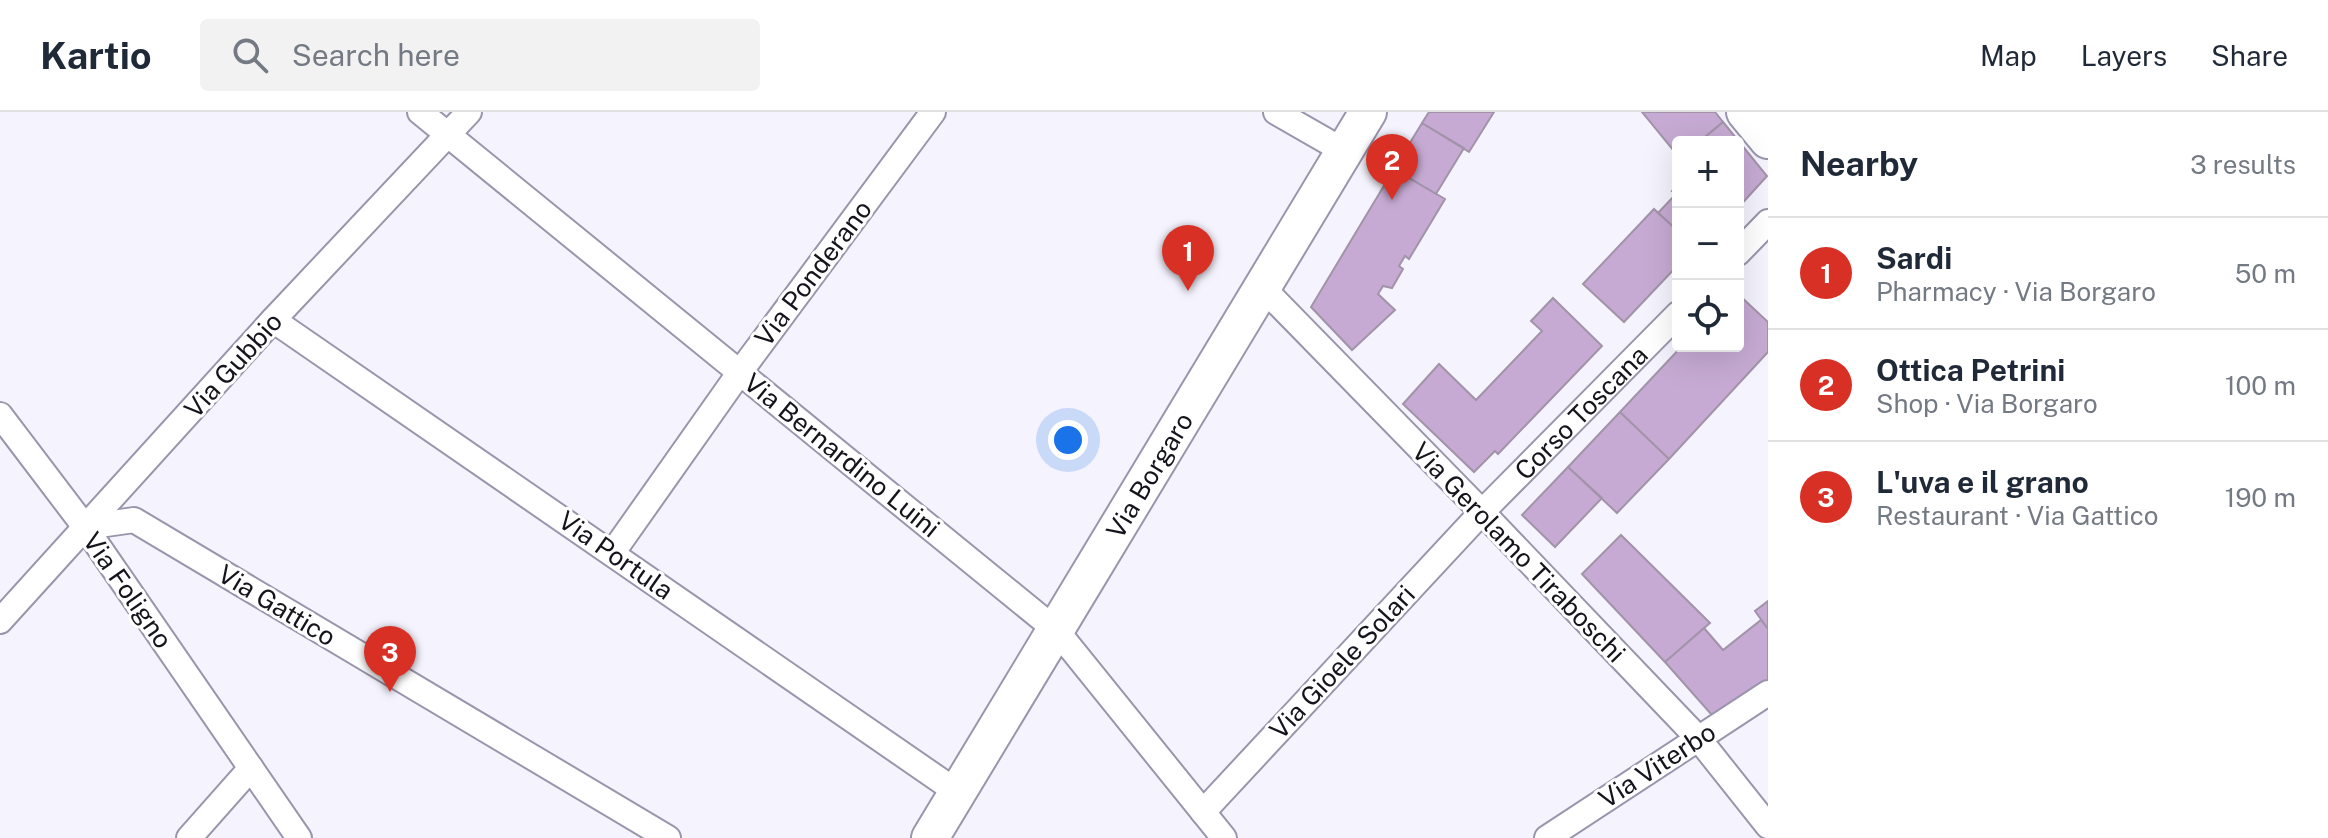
<!DOCTYPE html>
<html lang="en">
<head>
<meta charset="utf-8">
<style>
  :root { --surface:#fff; --page:#f2f2f3; --text:#1f2937; --muted:#747a83; --line:#e0e1e3; --accent:#d93025 }
  body { margin:0; font-family:"Public Sans",sans-serif; background:var(--page); color:var(--text) }
  .controls { position:absolute; right:24px; top:24px; display:grid; overflow:hidden; border-radius:8px; box-shadow:0 8px 32px #0002 }
  .controls button { width:72px; height:72px; display:grid; place-items:center; padding:0; border:0; border-bottom:2px solid var(--line); background:var(--surface); color:var(--text); font:40px sans-serif }
  .you { position:absolute; left:1068px; top:328px; width:28px; height:28px; margin:-20px; border:6px solid #fff; border-radius:50%; background:#1a73e8; box-shadow:0 0 0 12px #1a73e833 }
  .badge { display:grid; place-items:center; width:52px; height:52px; border-radius:50%; background:var(--accent); color:#fff; font-size:26px; font-weight:700 }
  .pin { position:absolute; translate:-50% -66px; filter:drop-shadow(0 2px 4px #0008) }
  .pin::after { content:''; position:absolute; top:42px; width:28px; height:24px; background:inherit; clip-path:polygon(0 0,100% 0,50% 100%) }
  .list { margin:0; padding:0; list-style:none }
  h2 { display:flex; justify-content:space-between; align-items:center; height:104px; margin:0; padding:0 32px; font-size:34px }
  h2 small { font-size:26px; font-weight:400; color:var(--muted) }
  .list li { display:grid; grid-template-columns:52px 1fr auto; gap:24px; align-items:center; box-sizing:border-box; height:112px; padding:0 32px; border-top:2px solid var(--line) }
  .list b { display:block; font-size:30px; white-space:nowrap }
  .list p { margin:0; font-size:26px; white-space:nowrap; color:var(--muted) }
  .list em { font-size:26px; font-style:normal; color:var(--muted) }
  .icon { flex:none; width:44px; height:44px; fill:none; stroke:currentColor; stroke-width:2; stroke-linecap:round; stroke-linejoin:round }
  .map { position:relative; flex:none; width:1768px; height:726px; overflow:hidden }
  header { display:flex; align-items:center; gap:48px; box-sizing:border-box; height:112px; padding:0 40px; background:var(--surface); border-bottom:2px solid var(--line) }
  header strong { font-size:38px }
  nav { display:flex; gap:44px; margin-inline-start:auto; font-size:28px }
  .search { width:560px; height:72px; background:var(--page); display:flex; align-items:center; gap:20px; box-sizing:border-box; padding:0 28px; border-radius:8px; color:var(--muted); font-size:30px }
  main { display:flex }
  aside { flex:1; background:var(--surface) }
  .map>svg:first-child { display:block }
  .building { fill:#c6aad3; stroke:#a193a8; stroke-width:2 }
  .lines { fill:none; stroke-linecap:round; stroke-linejoin:round }
  .street-casing { stroke:#9a95ac; stroke-width:28 }
  .secondary-casing { stroke:#9a95ac; stroke-width:40 }
  .street { stroke:#fff; stroke-width:24 }
  .secondary { stroke:#fff; stroke-width:36 }
  .labels { text-anchor:middle; dominant-baseline:central; stroke-width:6; stroke-linejoin:round; paint-order:stroke }
  .street-label { font-size:26px; fill:#15131b; stroke:#fff }
</style>
</head>
<body>
<header>
<strong>Kartio</strong>
<div class="search"><svg class="icon" aria-label="search" viewBox="0 0 24 24"><circle cx="10" cy="10" r="6"/><path d="M15 15l6 6"/></svg>Search here</div>
<nav><a>Map</a><a>Layers</a><a>Share</a></nav>
</header>
<main>
<div class="map">
<svg width="1768" height="726" viewBox="0 0 1768 726">
  <rect width="100%" height="100%" fill="#f5f3fd"/>
  <!-- building -->
  <path class="building" d="M1429,0h65l-25,40 -47,-29z
    M1642,0h73l8,10 -24,20h-21v14z
    M1723,10l44,54 -29,32v-66h-39z
    M1422,11l42,25 -28,46 -42,-25z
    M1394,57l51,30 -36,60 -4,-3 -6,10 4,3 -11,19 -9,-2 -5,8 17,16 -43,40 -41,-43z
    M1678,72v47l-20,-18 18,-19 -4,-3z
    M1654,97l24,22v34l-54,57 -41,-38z
    M1738,182l30,28v30l-99,107 -49,-47 62,-66h56z
    M1553,186l49,48 -104,108 -3,-3 -21,21 -71,-68 36,-40 37,36 66,-69 -11,-10z
    M1620,300l49,47 -52,54 -49,-46z
    M1568,355l34,31 -47,49 -33,-32z
    M1621,423l89,88 -45,39 -83,-88z
    M1768,489v28l-13,-18z
    M1761,508l7,9v58l-50,35 -53,-60 39,-34 19,22z"/>
  <g class="lines">
    <defs>
      <g id="street">
        <path d="M420,0l637,519 167,207"/>
        <path d="M1276,0l68,39"/>
        <path d="M1738,141l30,-31"/>
        <path d="M1261,174l221,226 216,226 70,88"/>
        <path d="M273,208l684,472"/>
        <path d="M0,303l85,112 214,311"/>
        <path d="M85,415l49,-7 534,318"/>
        <path d="M613,440l127,-180 193,-260"/>
        <path d="M0,509l273,-301 196,-208"/>
        <path id="s1" d="M1203,700l279,-300 196,-198"/>
        <path d="M189,726l62,-70"/>
        <path d="M1547,726l221,-145"/>
      </g>
      <g id="secondary">
        <path d="M1745,0l23,28"/>
        <path id="s2" d="M930,726l438,-726"/>
      </g>
    </defs>
    <!-- street casing -->
    <use href="#street" class="street-casing"/>
    <!-- secondary casing -->
    <use href="#secondary" class="secondary-casing"/>
    <!-- street -->
    <use href="#street" class="street"/>
    <!-- secondary -->
    <use href="#secondary" class="secondary"/>
  </g>
  <g class="labels">
    <!-- street labels -->
    <g class="street-label">
      <text transform="translate(813 161) rotate(-53)">Via Ponderano</text>
      <text transform="translate(233 253) rotate(-48)">Via Gubbio</text>
      <text stroke="none"><textPath href="#s1" startOffset="550">Corso Toscana</textPath></text>
      <text transform="translate(842 343) rotate(39)">Via Bernardino Luini</text>
      <text stroke="none"><textPath href="#s2" startOffset="424">Via Borgaro</textPath></text>
      <text transform="translate(1519 440) rotate(46)">Via Gerolamo Tiraboschi</text>
      <text transform="translate(616 443) rotate(35)">Via Portula</text>
      <text transform="translate(128 478) rotate(55)">Via Foligno</text>
      <text transform="translate(277 493) rotate(31)">Via Gattico</text>
      <text transform="translate(1342 550) rotate(-47)">Via Gioele Solari</text>
      <text transform="translate(1657 653) rotate(-33)">Via Viterbo</text>
    </g>
  </g>
</svg>
<div class="controls">
<button>+</button>
<button>−</button>
<button><svg class="icon" aria-label="locate" viewBox="0 0 24 24"><circle cx="12" cy="12" r="6"/><path d="M12 2v4M12 18v4M2 12h4M18 12h4"/></svg></button>
</div>
<div class="you"></div>
<div class="pin badge" style="left:1188px;top:179px">1</div>
<div class="pin badge" style="left:1392px;top:88px">2</div>
<div class="pin badge" style="left:390px;top:580px">3</div>
</div>
<aside>
<h2>Nearby<small>3 results</small></h2>
<ul class="list">
<li><span class="badge">1</span><div><b>Sardi</b><p>Pharmacy · Via Borgaro</p></div><em>50 m</em></li>
<li><span class="badge">2</span><div><b>Ottica Petrini</b><p>Shop · Via Borgaro</p></div><em>100 m</em></li>
<li><span class="badge">3</span><div><b>L'uva e il grano</b><p>Restaurant · Via Gattico</p></div><em>190 m</em></li>
</ul>
</aside>
</main>
</body>
</html>
